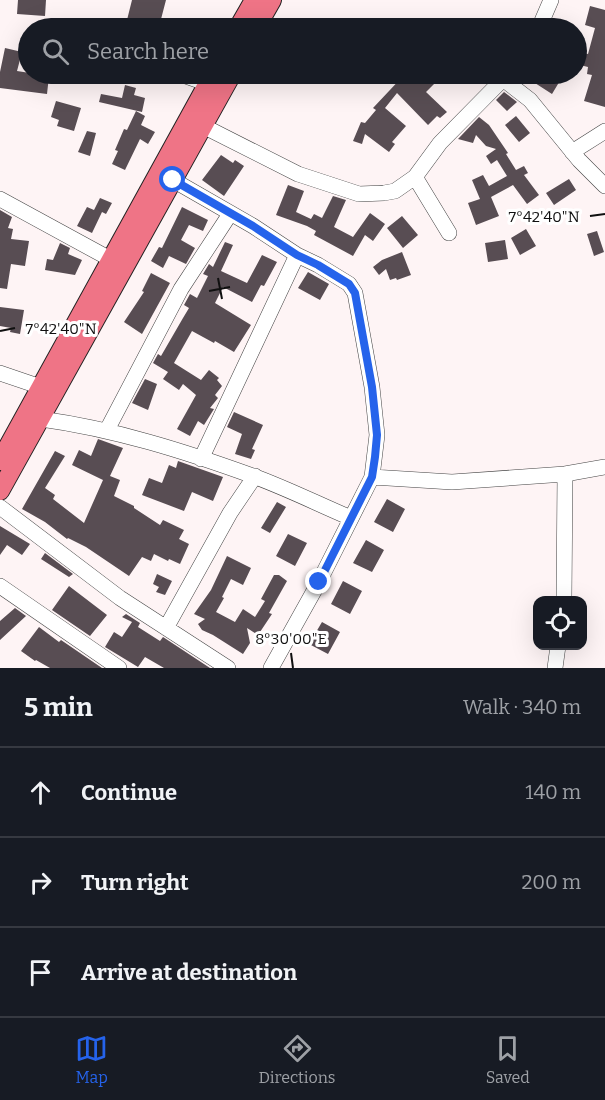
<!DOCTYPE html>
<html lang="en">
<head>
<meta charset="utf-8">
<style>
  :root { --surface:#171b24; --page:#242831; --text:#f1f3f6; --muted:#9ea1a6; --line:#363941; --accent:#2563eb }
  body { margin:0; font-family:Bitter,serif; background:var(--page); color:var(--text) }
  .controls { position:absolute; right:18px; bottom:18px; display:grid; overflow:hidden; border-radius:12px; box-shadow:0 6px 24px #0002 }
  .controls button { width:54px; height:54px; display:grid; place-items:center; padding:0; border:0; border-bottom:2px solid var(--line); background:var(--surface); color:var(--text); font:30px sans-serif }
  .stop { position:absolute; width:18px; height:18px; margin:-14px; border:4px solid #2563eb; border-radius:50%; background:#fff }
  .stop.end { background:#2563eb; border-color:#fff; box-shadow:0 2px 6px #0008 }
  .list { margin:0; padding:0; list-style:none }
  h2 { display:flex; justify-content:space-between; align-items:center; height:78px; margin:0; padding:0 24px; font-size:26px }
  h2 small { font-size:20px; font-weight:400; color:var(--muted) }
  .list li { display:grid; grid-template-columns:39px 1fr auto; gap:18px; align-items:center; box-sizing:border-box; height:90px; padding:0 24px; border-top:2px solid var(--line) }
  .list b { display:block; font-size:22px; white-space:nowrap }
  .list em { font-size:20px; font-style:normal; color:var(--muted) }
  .icon { flex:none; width:33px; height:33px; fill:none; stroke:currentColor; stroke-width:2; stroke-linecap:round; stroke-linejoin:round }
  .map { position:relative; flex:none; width:605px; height:668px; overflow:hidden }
  .search { position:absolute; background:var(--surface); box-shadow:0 6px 24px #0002; left:18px; right:18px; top:18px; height:66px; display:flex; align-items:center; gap:15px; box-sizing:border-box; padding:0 21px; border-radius:33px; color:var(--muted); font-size:22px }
  .sheet { height:348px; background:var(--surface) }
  nav { display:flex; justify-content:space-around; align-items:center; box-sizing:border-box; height:84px; border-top:2px solid var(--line); background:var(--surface); font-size:16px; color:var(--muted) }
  nav a { display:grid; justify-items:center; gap:3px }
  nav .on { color:var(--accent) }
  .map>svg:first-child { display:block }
  .building { fill:#584d53 }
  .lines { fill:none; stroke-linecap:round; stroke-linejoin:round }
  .minor-casing { stroke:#434343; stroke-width:16 }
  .major-casing { stroke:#212121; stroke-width:20 }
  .minor { stroke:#fff; stroke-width:15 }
  .major { stroke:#ef7486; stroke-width:18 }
  .route { stroke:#2563eb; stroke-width:8 }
  .ticks { fill:none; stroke:#101010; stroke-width:2 }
  .ticks-label { font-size:15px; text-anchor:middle; fill:#101010; stroke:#fff; stroke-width:6; stroke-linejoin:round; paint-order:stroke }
</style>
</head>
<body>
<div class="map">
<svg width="605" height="668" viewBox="0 0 605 668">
  <rect width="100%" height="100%" fill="#fef4f5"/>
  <!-- building -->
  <path class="building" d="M18,0h28l-1,16 -28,-2z
    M132,0h34l-6,23 -2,-1 -1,5 -6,-2 -1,3h-25z
    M590,6l15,4v97l-21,-6 8,-26 -5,-1 1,-7 -12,-3v-13l12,3 7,-26 -10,-3z
    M5,48l17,4 -5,19 32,5 -2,18 -47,-6v-16z
    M405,74h31l4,4 -14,14 21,20 -7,6 -3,-2 -9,9 -31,-32 -12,15 21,18 -14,16 3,2 -6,8 -24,-18 -3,10 -9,-3 8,-19 4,1 11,-13 -3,-2z
    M521,74h43l-12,20z
    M125,85l11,3 -2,7 11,3 -3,14 -43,-10 2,-8 21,4z
    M504,92l13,10 -10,9 -11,-11z
    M56,101l25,7 -7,23 -17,-5 2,-6 -8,-3z
    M136,111l9,5 -4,9 14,7 -7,12 -8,-5 -15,31 -13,-6 6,-13 -3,-1 9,-21 3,1z
    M516,116l14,17 -11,9 -14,-17z
    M479,117l10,8 19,28 -2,1 10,16 8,-4 4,7 -4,2 15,20 -12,9 -14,-19 -22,12 8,19 -23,9 -8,-22 12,-4 -8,-19 11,-5 6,11 18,-10 -10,-16 -6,4 -5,-8 10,-7 -10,-3 -10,-11 -3,8 -15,-4z
    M87,131l9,2 -6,23 -12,-4z
    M221,155l12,8 2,-3 9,6 -20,30 -22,-16z
    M569,179l7,11 -22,15 -8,-12z
    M288,185l16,6 -8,21 15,7 3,-5 8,4 11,-22 13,4 -12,27 19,10 17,-24 15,11 -12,17 -8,-6 -12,21 -39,-21 2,-4 -9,-5 -31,-11z
    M100,198l12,5 -6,11 -4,-2 -10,21 -15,-7 10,-19 7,3z
    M182,207l26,13 -5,11 -14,-6 -8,15 14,8 -9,16 -17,-8 -6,12 -12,-7 8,-14 3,1z
    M0,210l12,7 -4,11 5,1 -2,10 18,2 -4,25 -14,-2 -4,25 -7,-1z
    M402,216l16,19 -15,13 -16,-20z
    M526,229l10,17 -16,9 -9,-17z
    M597,231l7,21 -10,4 -7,-22z
    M505,240l3,19 -20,3 -3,-19z
    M225,242l8,3 -12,26 26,12 15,-28 15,7 -13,24 -3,-1 -9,17 -29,-15 -8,16 36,22 -17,27 -19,-11 -1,2 -22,-12 -18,32 27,17 8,-10 10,8 -2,2 5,6 -7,9 3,3 -8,10 4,1 -10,16 -6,-4 -8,15 -13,-7 19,-34 -13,-11 -4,6 -16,-11 5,-7 -15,-9 5,-9 3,2 22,-38 6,-10 -5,-3 6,-11 7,4 11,-22 -5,-2 6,-10 4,3z
    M60,243l10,5 -2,6 14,6 -7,15 -30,-5 2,-11 6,1z
    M402,252l9,23 -14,5 -1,-2 -6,2 -4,-11 -7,6 -6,-8 9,-7z
    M308,272l21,12 -9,16 -22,-12z
    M151,273l19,10 -28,51 -18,-12 20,-30 -2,-1z
    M0,307l24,3 -4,24 -10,-2 1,-4 -11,-2z
    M145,379l12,5 -9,26 -16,-7z
    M234,412l29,13 -11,24 3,1 -4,9 -16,-5 7,-20 -15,-7z
    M98,439l25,9 -13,28 10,4 -6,16 20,10v2l26,17 3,-5 21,10 -5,9 10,5 -9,20 -11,-5 -1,2 -14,-7 -3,7 -9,-4 -13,19 -43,-29 -18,-9 -1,1 -22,-17 -23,-13 33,-58 10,5 -20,32 10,7 -2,4 31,24 19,-43 -31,-15 7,-15 12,6z
    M178,461l45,16 -10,24 -21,-9 -8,19 -42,-16 7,-17 13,5 7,-18 7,3z
    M387,499l18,10 -12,23 -19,-10z
    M277,502l9,5 -16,26 -9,-5z
    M0,526l30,18 -8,11 -15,-10 -7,10z
    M288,534l19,9 -12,23 -19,-10z
    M366,540l18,10 -12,22 -19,-9z
    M45,553l28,21 -4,3 -28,-18z
    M227,556l24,12 -8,17 -12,-6 -9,18 2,1 -8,14 19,10 8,-13 12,8 10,-16 -4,-2 13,-24h5l8,6 -18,32 3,1 -14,21 -11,-7 3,15 -7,11 -30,-19 -11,-5 -4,-6 7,-5 -11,-5 17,-24z
    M157,574l15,7 -7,14 -9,-3 3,-5 -6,-3z
    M343,581l19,10 -12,23 -19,-10z
    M69,586l38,29 -17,21 -38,-26z
    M15,608l11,8 -26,24v-19z
    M126,614l14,9 -2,4 22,14 3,-4 47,31h-46l-19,-11 -7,10 -33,-20 9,-15 8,5 10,-15 -10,-5z
    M322,622l18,10 -12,22 -19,-10z
    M39,627l20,15 2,-2 41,28h-52l-14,-8 -1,1 -14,-10z"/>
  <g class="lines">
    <defs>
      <path id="minor" d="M539,28l12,-28
        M180,74l28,10
        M503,79l27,21 49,60 26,26
        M203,126l95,48 61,20 25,-1 11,-2 20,-14 25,-34 68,-69
        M572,152l33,-21
        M415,177l34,56
        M173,180l80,46 44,29 21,10 31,19 6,9 17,94 5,48 -5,42 -53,105 -48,86
        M0,199l112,61
        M0,373l41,14
        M41,419c73,10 143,32 212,57 33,12 65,28 98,42
        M107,430l74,-141 49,-75
        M201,459l96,-204
        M372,477l80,5 113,-8 40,-7
        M0,507l120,91 108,70
        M0,586l119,82
        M564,600l1,-126
        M166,628l64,-115 25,-37
        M555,668l3,-22"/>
      <path id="major" d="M238,28l16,-28
        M256,28l16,-28
        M0,461l213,-387
        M0,491l232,-417"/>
    </defs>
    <!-- minor casing -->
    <use href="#minor" class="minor-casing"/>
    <!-- major casing -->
    <use href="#major" class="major-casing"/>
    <!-- minor -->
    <use href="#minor" class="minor"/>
    <!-- major -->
    <use href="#major" class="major"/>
  </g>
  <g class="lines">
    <!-- route -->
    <path class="route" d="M173,180l80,46 44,29 21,10 31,19 6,9 17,94 5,48 -2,22 -3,20 -53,105"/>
  </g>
  <!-- ticks -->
  <path class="ticks" d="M590,216l15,-2M218,278l4,21M209,291l21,-4M0,331l15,-3M291,653l2,15"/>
  <g class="ticks-label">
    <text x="544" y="222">7°42'40"N</text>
    <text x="61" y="334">7°42'40"N</text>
    <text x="291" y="644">8°30'00"E</text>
  </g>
</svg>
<div class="controls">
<button><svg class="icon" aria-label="locate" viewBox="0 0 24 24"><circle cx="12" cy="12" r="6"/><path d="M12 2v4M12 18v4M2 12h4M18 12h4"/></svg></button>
</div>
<div class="stop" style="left:173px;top:180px"></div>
<div class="stop end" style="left:319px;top:582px"></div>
<div class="search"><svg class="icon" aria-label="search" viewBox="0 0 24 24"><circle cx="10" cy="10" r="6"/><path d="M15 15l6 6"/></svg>Search here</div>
</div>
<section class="sheet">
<h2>5 min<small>Walk · 340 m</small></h2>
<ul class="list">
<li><svg class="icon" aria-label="ahead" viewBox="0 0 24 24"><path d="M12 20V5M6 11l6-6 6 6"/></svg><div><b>Continue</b></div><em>140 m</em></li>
<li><svg class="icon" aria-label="right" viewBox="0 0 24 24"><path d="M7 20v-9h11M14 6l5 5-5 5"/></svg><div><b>Turn right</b></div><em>200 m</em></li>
<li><svg class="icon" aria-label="arrive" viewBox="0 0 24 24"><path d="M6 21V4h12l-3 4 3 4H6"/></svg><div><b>Arrive at destination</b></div></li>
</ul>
</section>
<nav>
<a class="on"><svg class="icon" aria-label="map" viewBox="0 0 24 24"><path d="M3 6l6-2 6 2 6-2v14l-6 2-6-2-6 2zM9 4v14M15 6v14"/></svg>Map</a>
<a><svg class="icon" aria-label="directions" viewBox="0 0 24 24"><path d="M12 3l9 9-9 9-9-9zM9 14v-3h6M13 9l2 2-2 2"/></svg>Directions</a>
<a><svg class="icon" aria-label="saved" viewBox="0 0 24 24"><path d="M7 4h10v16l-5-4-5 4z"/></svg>Saved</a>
</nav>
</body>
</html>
